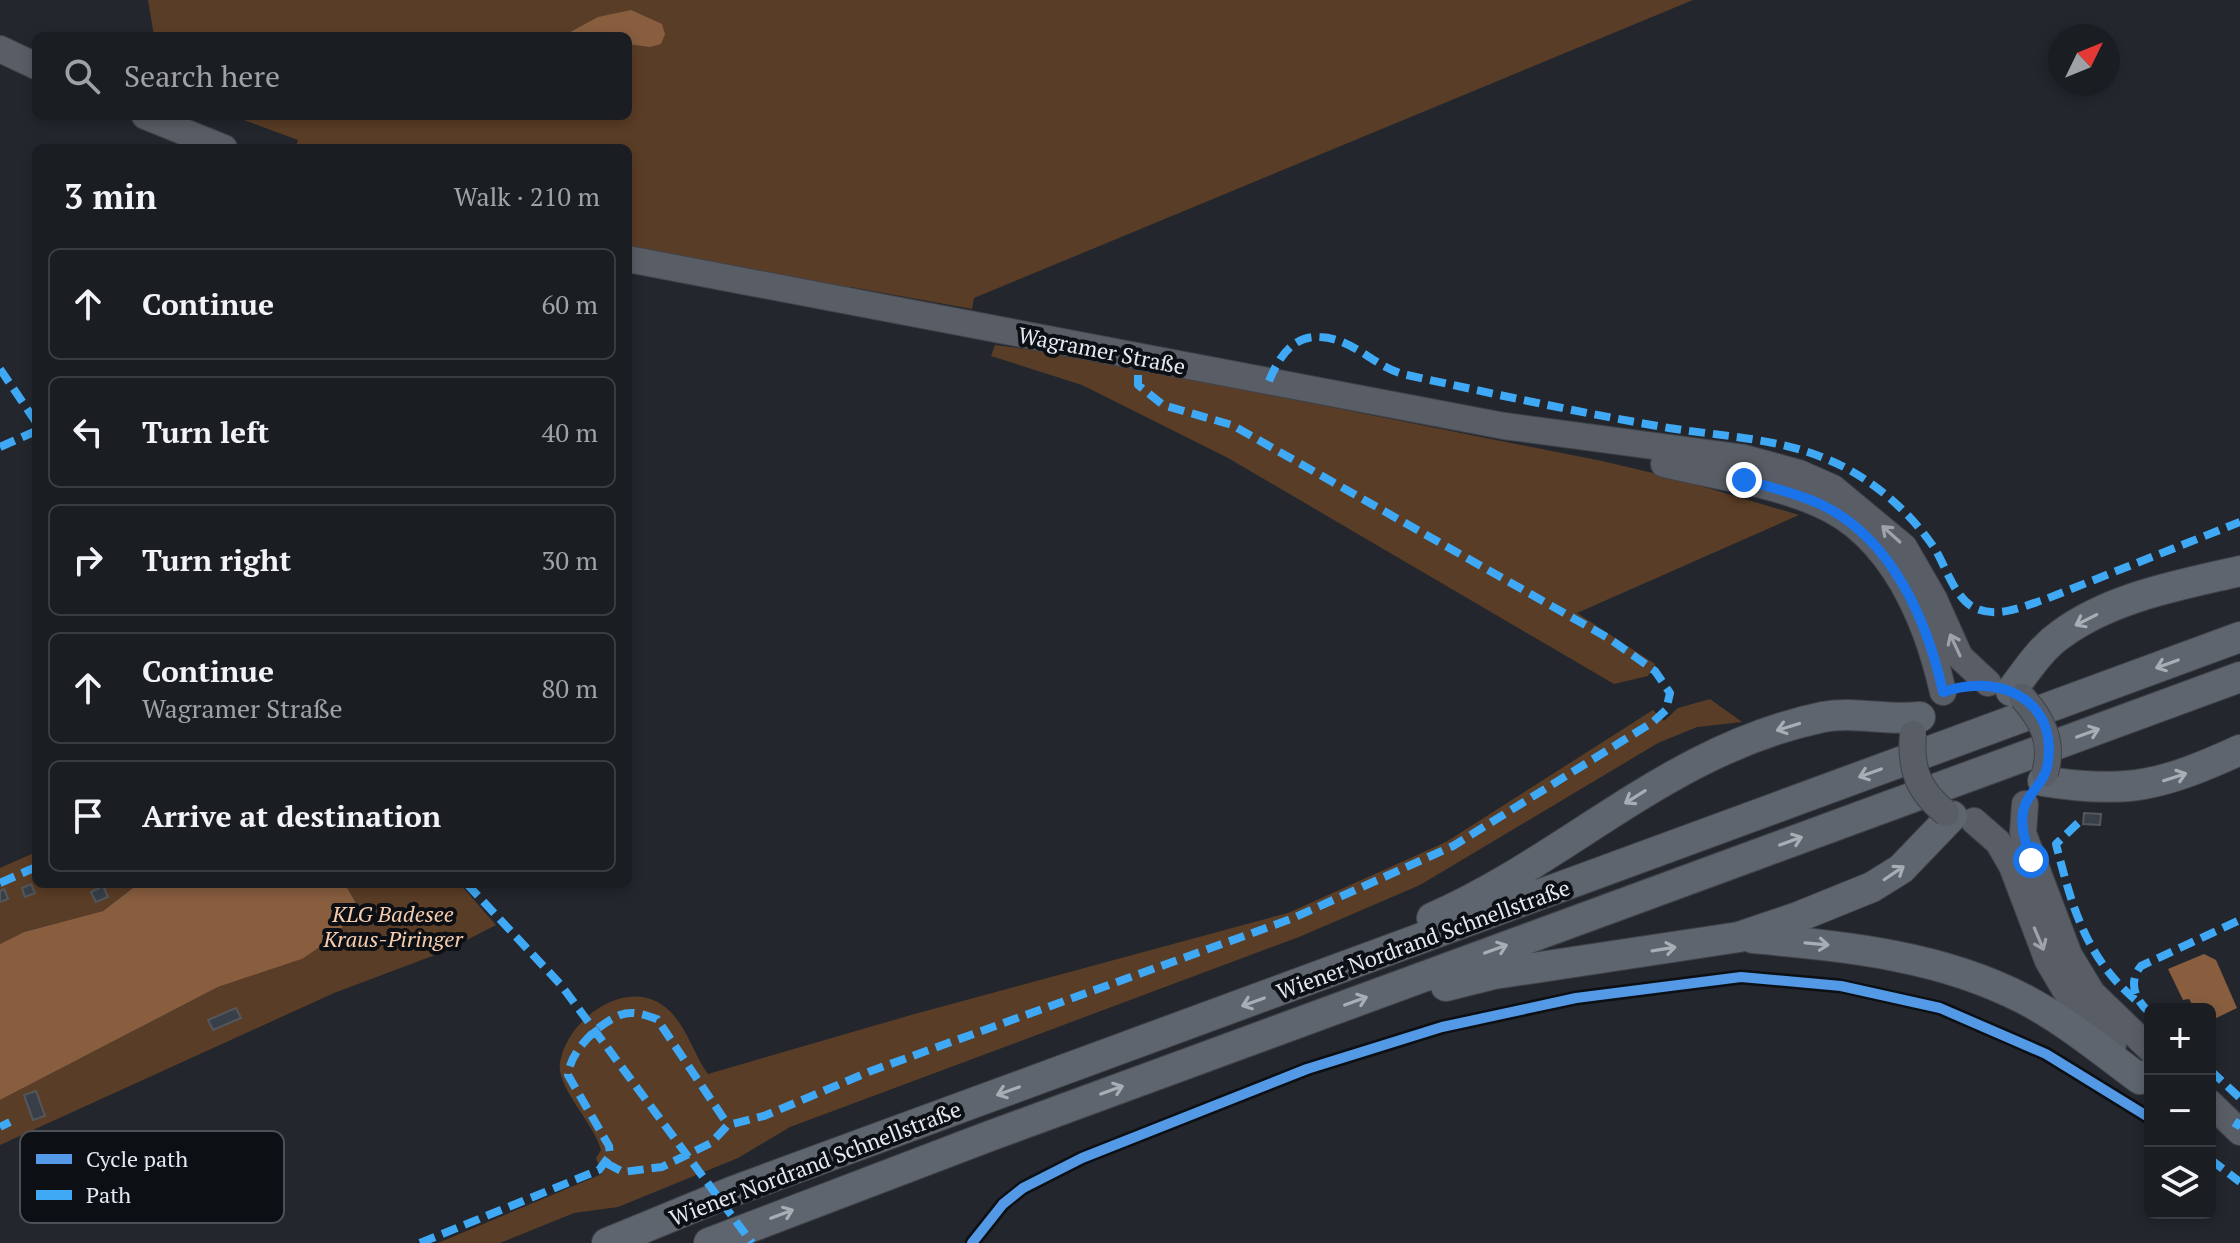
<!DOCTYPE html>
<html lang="en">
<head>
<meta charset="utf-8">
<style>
  :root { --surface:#1a1d22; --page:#272a2f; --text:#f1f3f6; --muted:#9fa2a5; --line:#383b40 }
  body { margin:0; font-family:"PT Serif",serif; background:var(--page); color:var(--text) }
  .controls { position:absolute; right:24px; bottom:24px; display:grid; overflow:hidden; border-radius:12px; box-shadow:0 4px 12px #0003 }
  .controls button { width:72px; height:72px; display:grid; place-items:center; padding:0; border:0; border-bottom:2px solid var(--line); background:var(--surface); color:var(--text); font:40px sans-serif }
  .compass { position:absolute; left:2048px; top:24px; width:72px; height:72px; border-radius:50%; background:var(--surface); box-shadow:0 4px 12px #0003; rotate:47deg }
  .stop { position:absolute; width:24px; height:24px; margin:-18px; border:6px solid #1a73e8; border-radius:50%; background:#fff }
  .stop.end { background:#1a73e8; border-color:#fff; box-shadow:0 2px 8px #0008 }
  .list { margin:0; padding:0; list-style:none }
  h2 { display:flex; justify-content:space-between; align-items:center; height:104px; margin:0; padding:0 32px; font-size:34px }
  h2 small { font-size:26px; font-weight:400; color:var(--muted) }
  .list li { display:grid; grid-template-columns:52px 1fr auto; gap:24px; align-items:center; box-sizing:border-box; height:112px; margin:0 16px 16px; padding:0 16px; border:2px solid var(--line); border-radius:12px }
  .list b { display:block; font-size:30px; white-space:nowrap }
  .list p { margin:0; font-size:26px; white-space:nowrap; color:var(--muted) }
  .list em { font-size:26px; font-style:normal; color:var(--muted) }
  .icon { flex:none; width:44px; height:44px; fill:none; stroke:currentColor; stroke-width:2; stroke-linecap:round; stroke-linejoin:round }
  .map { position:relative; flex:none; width:2240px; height:1243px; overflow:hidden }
  .search { position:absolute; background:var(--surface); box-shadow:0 4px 12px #0003; left:32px; top:32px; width:600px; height:88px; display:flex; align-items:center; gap:20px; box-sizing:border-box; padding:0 28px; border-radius:12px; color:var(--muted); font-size:30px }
  .panel { position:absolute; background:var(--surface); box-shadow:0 4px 12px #0003; left:32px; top:144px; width:600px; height:744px; border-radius:12px }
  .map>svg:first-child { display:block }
  .green { fill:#5a3d26 }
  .water { fill:#885e3f }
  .building { fill:#383f49; stroke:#53575c; stroke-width:2 }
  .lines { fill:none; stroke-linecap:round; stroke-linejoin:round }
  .major-casing { stroke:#404349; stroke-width:28 }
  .highway-casing { stroke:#404349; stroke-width:32 }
  .major { stroke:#595d65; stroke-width:26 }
  .highway { stroke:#5e656e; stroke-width:30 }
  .major-bridge-casing { stroke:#404349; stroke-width:28; stroke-linecap:butt }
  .major-bridge { stroke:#595d65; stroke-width:26 }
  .quiet { stroke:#3fa9f5; stroke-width:8; stroke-dasharray:16 8; stroke-linecap:butt }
  .cycleway-casing { stroke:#0c0f14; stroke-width:15 }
  .cycleway { stroke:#5399e6; stroke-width:10 }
  .oneway { stroke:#9ea3aa }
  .oneway2 { stroke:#a8aeb6 }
  .route { stroke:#1a73e8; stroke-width:10 }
  .labels { text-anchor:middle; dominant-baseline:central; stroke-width:8; stroke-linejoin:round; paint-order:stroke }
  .street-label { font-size:22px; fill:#e4e9f0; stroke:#0c0f14 }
  .park-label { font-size:22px; font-style:italic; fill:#f7ccad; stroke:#0c0f14 }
  .key { fill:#0c0f14; stroke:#4d5056; stroke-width:2 }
  .key-label { font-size:22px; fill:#e4e9f0 }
</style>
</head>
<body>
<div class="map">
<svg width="2240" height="1243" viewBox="0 0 2240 1243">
  <rect width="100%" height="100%" fill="#23272d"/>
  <!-- green -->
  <path class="green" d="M148,0h1545l-719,298 -2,11 -121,-22 -2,5 -221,-44v-100h-333l3,-8 -65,-24h395v-80h-474z
    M995,345l68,9 539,107 72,17 125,37 -222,98 78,51 -7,12 -34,8 -386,-226 -146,-73 -91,-29z
    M1710,699l32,23 -45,5 -39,16 -238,142 -121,52 -509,190 -52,31 -120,49 -44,6 -74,30h-62l164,-69 -6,-16 5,-8c-7,-27 -45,-63 -41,-87 6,-43 66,-87 105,-56 21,16 28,47 43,67l203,-59 377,-102 158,-71 207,-132 11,11 14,-13z
    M36,852v32h102l-35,27 -79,21 -24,12v-76z
    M345,884h115l36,41 -53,27 -109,41 -334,152v-45l218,-113 84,-28 55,-54z"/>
  <!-- water -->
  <path class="water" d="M631,10l31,14 3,10 -4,10 -11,3 -22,-3v-8h-65l35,-19z
    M138,884h207l12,21 -20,30 -35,24 -84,28 -218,113v-156l24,-12 79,-21z
    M2204,954l12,6 21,48 -27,13v-12h-15l-6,-10 -6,1 -15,-31z"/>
  <!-- building -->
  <path class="building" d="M2084,813l17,1 -1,11 -17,-1z
    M31,884l4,9 -10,4 -3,-9z
    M103,886l5,11 -12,5 -5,-10z
    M4,889l4,10 -8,3v-11z
    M236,1008l5,10 -28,12 -5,-10z
    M36,1091l9,25 -12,4 -9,-25z"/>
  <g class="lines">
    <defs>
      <path id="major" d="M0,49l36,17
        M145,116l79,32
        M628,259l876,167 240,32 55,15 34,15 71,59 30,52 26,58 28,26
        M1664,464c52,13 105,18 155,40 73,31 108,117 124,188
        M2025,804l-2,29 46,122 23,38 58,56
        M1974,821l24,21 14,24 36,95 26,44 39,40
        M2210,1103l30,29"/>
      <path id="highway" d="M2011,691c15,-19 29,-42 49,-56 51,-38 120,-50 180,-64
        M2043,781c84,14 120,4 197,-31
        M1432,918c137,-60 237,-169 391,-201 32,-6 64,4 97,0
        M1753,938c94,9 186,17 271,61 42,22 78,52 116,80l9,-5
        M1446,986l48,-12 245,-37 59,-20 74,-30 29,-18 51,-53
        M607,1243l124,-51 1509,-555
        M709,1243l278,-106 1253,-460"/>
    </defs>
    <!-- major casing -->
    <use href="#major" class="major-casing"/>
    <!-- highway casing -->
    <use href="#highway" class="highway-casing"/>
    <!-- major -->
    <use href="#major" class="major"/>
    <!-- highway -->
    <use href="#highway" class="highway"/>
    <defs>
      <path id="major-bridge" d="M2022,697c20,22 32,45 23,76
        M1913,734c-3,35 5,57 33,79"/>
    </defs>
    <!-- major-bridge casing -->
    <use href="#major-bridge" class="major-bridge-casing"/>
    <!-- major-bridge -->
    <use href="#major-bridge" class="major-bridge"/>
    <!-- quiet -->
    <path class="quiet" d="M0,369l36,53
      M1269,381c9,-22 23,-46 51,-44 33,1 55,31 87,38 87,19 174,38 262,53 51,8 107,10 155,30 44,17 85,52 111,91 11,18 20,50 40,59 23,11 49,-2 71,-9l194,-77
      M0,447l36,-16
      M2078,823l-22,21c16,63 30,115 82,158
      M0,883l36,-16
      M467,884l94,101 191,258
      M2150,1013c-14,-12 -23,-30 -9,-47l99,-46
      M2210,1070l30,28
      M0,1127l10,-5
      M2235,1128l5,-8
      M2210,1159l30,23
      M606,1163l17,9 39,-5 49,-24 17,-18 36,-9 107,-45 420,-152 162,-73 200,-124 13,-12 4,-17 -15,-22 -45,-32 -378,-214 -69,-20 -25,-20v-29
      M420,1243l179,-73 11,-15 -1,-9 -41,-71c2,-24 30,-51 52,-60 13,-5 25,0 37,4l71,106"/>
    <defs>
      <path id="cycleway" d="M972,1243l31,-39 20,-16 59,-30 225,-89 135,-42 134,-29 165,-21 100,9 99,22 106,46 104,64"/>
    </defs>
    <!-- cycleway casing -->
    <use href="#cycleway" class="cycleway-casing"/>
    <!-- cycleway -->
    <use href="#cycleway" class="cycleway"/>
  </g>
  <!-- one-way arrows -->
  <defs><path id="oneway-shaft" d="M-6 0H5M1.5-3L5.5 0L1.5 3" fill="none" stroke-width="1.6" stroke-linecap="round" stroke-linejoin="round" transform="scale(2)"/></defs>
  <g class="oneway">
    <use href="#oneway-shaft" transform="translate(1891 534) rotate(-138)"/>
    <use href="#oneway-shaft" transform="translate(1955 645) rotate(-115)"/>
    <use href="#oneway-shaft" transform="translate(2039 939) rotate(67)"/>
  </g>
  <g class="oneway2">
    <use href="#oneway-shaft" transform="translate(2086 620) rotate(153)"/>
    <use href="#oneway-shaft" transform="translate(2167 664) rotate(160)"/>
    <use href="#oneway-shaft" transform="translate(1788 727) rotate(163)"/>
    <use href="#oneway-shaft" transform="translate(2088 733) rotate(-20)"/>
    <use href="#oneway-shaft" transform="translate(1870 773) rotate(160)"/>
    <use href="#oneway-shaft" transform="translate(2175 777) rotate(-18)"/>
    <use href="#oneway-shaft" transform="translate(1635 797) rotate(148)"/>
    <use href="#oneway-shaft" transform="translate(1791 841) rotate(-20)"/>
    <use href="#oneway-shaft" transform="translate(1894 873) rotate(-34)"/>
    <use href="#oneway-shaft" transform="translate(1817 944) rotate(5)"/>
    <use href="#oneway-shaft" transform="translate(1496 949) rotate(-20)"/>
    <use href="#oneway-shaft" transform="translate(1664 949) rotate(-9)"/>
    <use href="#oneway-shaft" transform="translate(1356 1001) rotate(-20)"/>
    <use href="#oneway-shaft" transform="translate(1253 1002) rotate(160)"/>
    <use href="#oneway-shaft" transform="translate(1112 1090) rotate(-20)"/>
    <use href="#oneway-shaft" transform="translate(1008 1091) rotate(160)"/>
    <use href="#oneway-shaft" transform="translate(782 1214) rotate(-21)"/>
  </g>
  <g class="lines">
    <!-- route -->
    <path class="route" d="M1744,480c26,7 52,13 76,24 72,34 107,116 123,188 53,-19 114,5 105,70 -2,19 -17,28 -23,43 -7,18 1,38 6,55"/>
  </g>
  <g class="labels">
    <!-- street labels -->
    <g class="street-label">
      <text transform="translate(1102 350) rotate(11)">Wagramer Straße</text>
      <text transform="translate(1423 939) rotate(-20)">Wiener Nordrand Schnellstraße</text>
      <text transform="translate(815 1163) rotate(-21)">Wiener Nordrand Schnellstraße</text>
    </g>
    <!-- park labels -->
    <g class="park-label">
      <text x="393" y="913">KLG Badesee<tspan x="393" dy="25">Kraus-Piringer</tspan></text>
    </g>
  </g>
  <!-- legend -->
  <rect x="20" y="1131" width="264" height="92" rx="12" class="key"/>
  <rect x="36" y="1154" width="36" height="10" fill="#5399e6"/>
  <rect x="36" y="1190" width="36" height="10" fill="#3fa9f5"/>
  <g class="key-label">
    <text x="86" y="1167">Cycle path</text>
    <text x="86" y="1203">Path</text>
  </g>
</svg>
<div class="controls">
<button>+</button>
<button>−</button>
<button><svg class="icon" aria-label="layers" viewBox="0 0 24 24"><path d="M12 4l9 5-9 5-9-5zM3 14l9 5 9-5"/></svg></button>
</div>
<svg class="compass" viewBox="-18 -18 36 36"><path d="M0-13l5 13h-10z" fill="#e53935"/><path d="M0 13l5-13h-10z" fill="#9fa2a5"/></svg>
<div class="stop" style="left:2031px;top:860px"></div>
<div class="stop end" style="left:1744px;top:480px"></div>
<div class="search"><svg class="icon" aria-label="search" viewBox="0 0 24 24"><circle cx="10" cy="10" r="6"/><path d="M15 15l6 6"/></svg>Search here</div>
<section class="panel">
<h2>3 min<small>Walk · 210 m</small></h2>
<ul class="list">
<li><svg class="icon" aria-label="ahead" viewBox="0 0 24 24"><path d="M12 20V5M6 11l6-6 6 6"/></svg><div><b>Continue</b></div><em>60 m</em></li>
<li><svg class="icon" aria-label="left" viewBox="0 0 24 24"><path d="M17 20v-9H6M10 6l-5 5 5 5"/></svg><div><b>Turn left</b></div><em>40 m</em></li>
<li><svg class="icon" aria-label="right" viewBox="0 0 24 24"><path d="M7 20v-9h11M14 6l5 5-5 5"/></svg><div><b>Turn right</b></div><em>30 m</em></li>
<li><svg class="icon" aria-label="ahead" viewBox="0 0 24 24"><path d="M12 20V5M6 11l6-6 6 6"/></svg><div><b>Continue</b><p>Wagramer Straße</p></div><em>80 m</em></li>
<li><svg class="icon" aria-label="arrive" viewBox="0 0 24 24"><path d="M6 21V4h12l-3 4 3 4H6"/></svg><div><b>Arrive at destination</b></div></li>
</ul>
</section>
</div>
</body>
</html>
